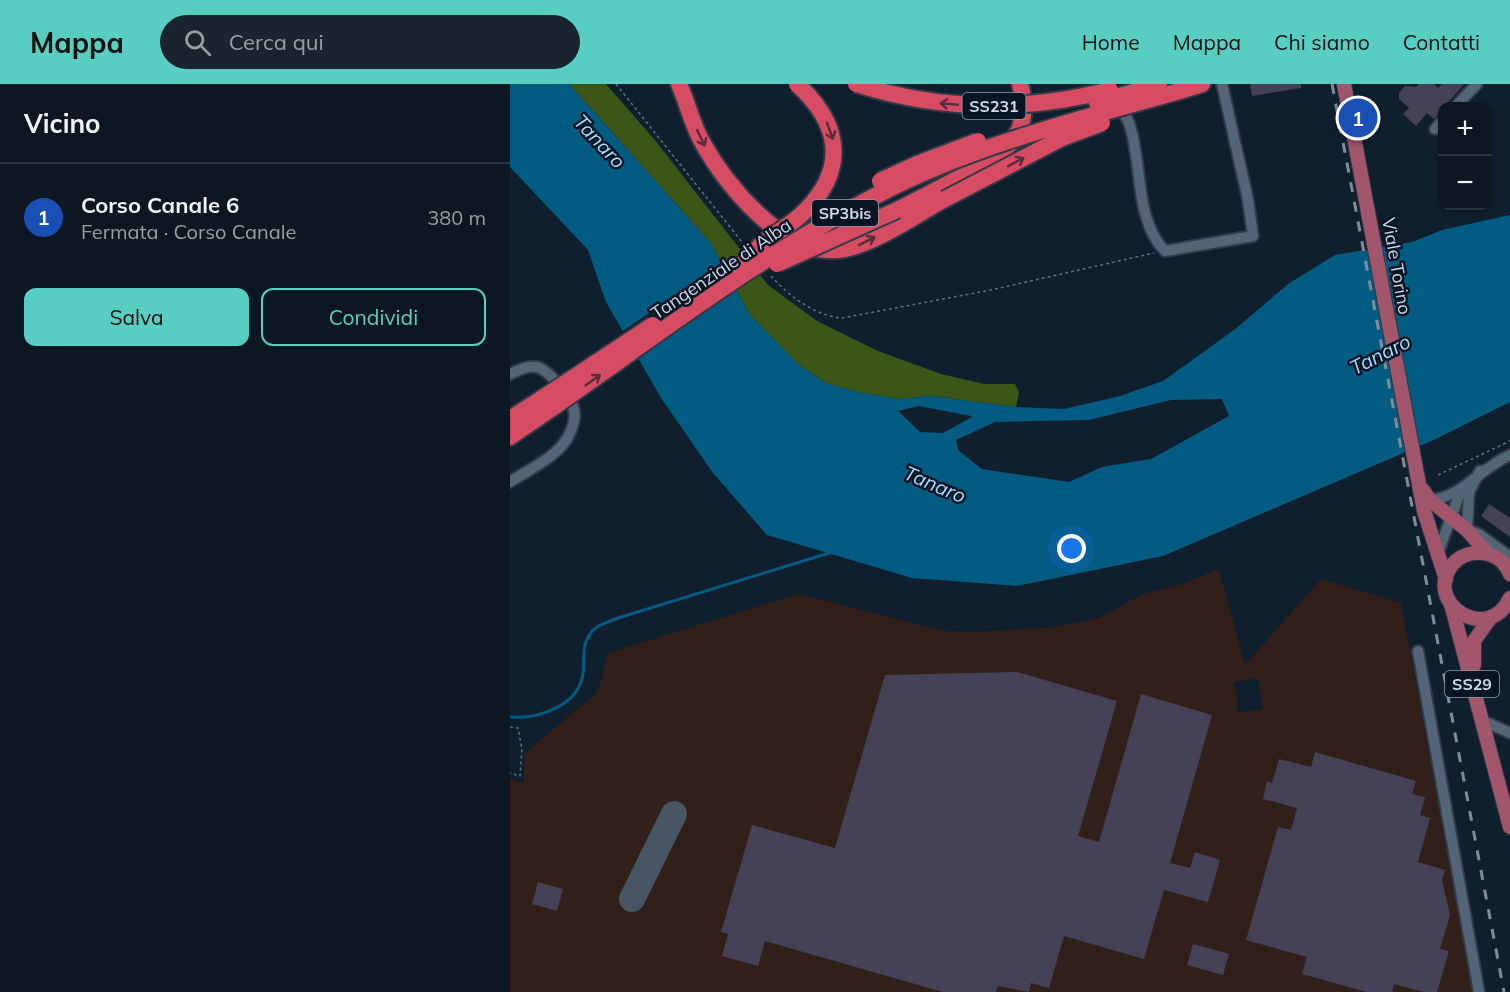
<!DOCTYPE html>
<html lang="it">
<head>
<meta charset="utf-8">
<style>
  :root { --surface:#0c1722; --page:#1a242f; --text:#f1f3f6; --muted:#9a9fa5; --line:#2c3640; --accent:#57cec1 }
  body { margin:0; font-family:Mulish,sans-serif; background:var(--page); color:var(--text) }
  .controls { position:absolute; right:18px; top:18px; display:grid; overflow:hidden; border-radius:12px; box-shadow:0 2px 4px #0004 }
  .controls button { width:54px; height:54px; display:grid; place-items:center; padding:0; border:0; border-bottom:2px solid var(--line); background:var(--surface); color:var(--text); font:30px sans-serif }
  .you { position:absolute; left:562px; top:465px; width:21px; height:21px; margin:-15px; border:4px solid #fff; border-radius:50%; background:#1a73e8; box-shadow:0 0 0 9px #1a73e833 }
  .badge { display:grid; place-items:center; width:39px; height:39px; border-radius:50%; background:var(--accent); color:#fff; font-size:20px; font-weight:700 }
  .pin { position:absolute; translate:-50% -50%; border:3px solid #fff; box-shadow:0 2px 6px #0006 }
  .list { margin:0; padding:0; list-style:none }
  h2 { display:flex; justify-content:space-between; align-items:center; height:78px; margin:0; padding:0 24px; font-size:26px }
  h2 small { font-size:20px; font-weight:400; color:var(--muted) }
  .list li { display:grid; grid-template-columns:39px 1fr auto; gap:18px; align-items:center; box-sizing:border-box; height:108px; padding:0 24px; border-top:2px solid var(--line) }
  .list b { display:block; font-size:22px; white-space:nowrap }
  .list p { margin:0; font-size:20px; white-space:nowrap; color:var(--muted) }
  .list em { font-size:20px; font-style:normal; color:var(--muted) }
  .actions { display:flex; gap:12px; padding:18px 24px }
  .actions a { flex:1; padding:14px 0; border:2px solid var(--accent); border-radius:12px; text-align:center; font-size:21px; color:var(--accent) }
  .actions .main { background:var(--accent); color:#111 }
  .icon { flex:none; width:33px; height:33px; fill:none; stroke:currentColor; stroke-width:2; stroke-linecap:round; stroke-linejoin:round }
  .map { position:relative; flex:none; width:1000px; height:908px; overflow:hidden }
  header { display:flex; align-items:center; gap:36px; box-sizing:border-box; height:84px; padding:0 30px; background:var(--accent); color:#111 }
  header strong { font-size:28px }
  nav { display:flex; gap:33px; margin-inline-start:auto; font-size:21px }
  .search { width:420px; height:54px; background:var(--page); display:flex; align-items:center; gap:15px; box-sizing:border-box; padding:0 21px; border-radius:33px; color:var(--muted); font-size:22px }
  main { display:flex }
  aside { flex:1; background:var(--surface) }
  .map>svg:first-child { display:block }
  .industrial { fill:#312019; fill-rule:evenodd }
  .forest { fill:#3b5617 }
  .water { fill:#025b81; fill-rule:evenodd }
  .pier { fill:#101f2e }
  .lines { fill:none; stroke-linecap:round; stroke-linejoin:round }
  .stream { stroke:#025b81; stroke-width:3 }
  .taxiway { stroke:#485664; stroke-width:26 }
  .building { fill:#454156 }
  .minor-casing { stroke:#323a47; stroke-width:14 }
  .major-casing { stroke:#323a47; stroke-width:16 }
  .highway-casing { stroke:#323a47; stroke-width:20 }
  .path { stroke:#64707d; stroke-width:1.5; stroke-dasharray:3 3; stroke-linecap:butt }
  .minor { stroke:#546577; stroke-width:10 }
  .major { stroke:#a1566b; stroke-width:14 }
  .highway { stroke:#d54c63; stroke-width:16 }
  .rail { stroke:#808c99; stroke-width:3; stroke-dasharray:10 10; stroke-linecap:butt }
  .highway-bridge-casing { stroke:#323a47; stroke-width:20; stroke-linecap:butt }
  .highway-bridge { stroke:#d54c63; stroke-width:16 }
  .oneway { stroke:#592b3d }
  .labels { text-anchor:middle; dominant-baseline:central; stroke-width:5; stroke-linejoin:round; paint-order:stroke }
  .shield { fill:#071524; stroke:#949eaa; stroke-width:1.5 }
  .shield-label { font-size:16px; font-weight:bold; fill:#d0d9e4 }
  .street-label { font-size:18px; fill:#d0d9e4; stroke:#071524 }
  .water-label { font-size:20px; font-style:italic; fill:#a4dcfe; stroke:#071524 }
</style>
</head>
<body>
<header>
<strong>Mappa</strong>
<div class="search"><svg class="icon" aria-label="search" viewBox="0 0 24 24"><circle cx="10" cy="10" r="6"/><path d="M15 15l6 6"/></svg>Cerca qui</div>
<nav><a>Home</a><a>Mappa</a><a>Chi siamo</a><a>Contatti</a></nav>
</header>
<main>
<aside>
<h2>Vicino<small></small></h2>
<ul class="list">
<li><span class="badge" style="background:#1a4fb4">1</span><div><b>Corso Canale 6</b><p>Fermata · Corso Canale</p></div><em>380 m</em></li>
</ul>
<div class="actions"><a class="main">Salva</a><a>Condividi</a></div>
</aside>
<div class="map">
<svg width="1000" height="908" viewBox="0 0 1000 908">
  <rect width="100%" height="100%" fill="#101f2e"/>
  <!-- industrial -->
  <path class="industrial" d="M709,485l26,96 76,-86 80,24 72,389h-963v-213l13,4 2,-30 73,-61 10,-39 191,-59 146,37 31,1 80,-5 43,-9 44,-24 37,-9zM748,594l5,31 -24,4 -5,-31z"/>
  <!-- forest -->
  <path class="forest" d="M59,0h37l48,55 114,146 49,36 61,30 63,23 43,10h31l4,8 -3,15 -85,-11 -32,3 -42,-7 -31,-9 -28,-19 -48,-49 -40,-73z"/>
  <!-- water -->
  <path class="water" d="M0,0h59l141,158 40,73 48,49 28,19 31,9 42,7 32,-3 85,11 48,2 56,-13 43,-15 71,-51 54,-46 47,-29 77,-13 30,-12 68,-15v187l-74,37 -273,117 -146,30 -105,-8 -145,-43 -54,-62 -52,-75 -55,-96 -18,-52 -78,-83zM712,315l7,17 -78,43 -49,8 -33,15 -87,-13 -24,-19 -2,-10 39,-18 94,-2 82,-20zM409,322l52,10 1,1 -29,16 -23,-1 -22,-21z"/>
  <!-- pier -->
  <path class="pier" d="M214,177l15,28 -104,70 -15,-26z"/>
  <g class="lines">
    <!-- stream -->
    <path class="stream" d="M0,633c27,2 68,-10 73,-43 2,-14 -2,-28 7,-40 6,-9 18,-12 28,-16l211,-65"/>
    <!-- taxiway -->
    <path class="taxiway" d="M122,815l42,-85"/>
  </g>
  <!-- building -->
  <path class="building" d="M740,0h51v4l-49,8z
    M909,0h15l4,4 4,-4h22l-30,35 -7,-6 -11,13 -13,-12 6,-6 -10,-9v-6l6,-7 11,1z
    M979,420l21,14v19l-29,-21z
    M507,588l100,29 -39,135 21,6 42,-148 71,21 -42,148 20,5 5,-16 25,8 -12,42 -44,-12 -20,69 -80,-23 -15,52 -18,-5 -2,9 -31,-6 -2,6h-53l-178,-51 -7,25 -36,-10 6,-22 -7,-2 31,-107 83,23 50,-173z
    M805,668l101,29 -4,13 13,3 -5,18 10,3 -12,44 27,8 -3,10 8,35 -10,34 9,2 -12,41h-13l-30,-8 -2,8h-25l-65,-18 5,-17 -61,-17 32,-113 13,3 6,-22 -34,-9 4,-18 5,2 7,-24 32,8z
    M28,798l25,7 -6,22 -25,-7z
    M683,860l36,10 -6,21 -36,-10z"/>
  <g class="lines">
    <defs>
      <path id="minor" d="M608,19c3,6 8,13 11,20 14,40 5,97 36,128l88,-15 -5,-36 -26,-116
        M946,22l21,-22
        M925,45l7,-8
        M0,290c9,-4 16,-8 26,-7 11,0 36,32 38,43 2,8 -2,20 -6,27 -11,20 -40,33 -58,45
        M970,387l-11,21 -2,38 12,4 31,23
        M920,416c35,-4 47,-30 80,-45
        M928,469l23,-63
        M908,567l61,341
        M978,639l22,10"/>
      <path id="major" d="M834,0l80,427 22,68
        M912,405l8,11 37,30 21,24
        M1000,490c-5,-12 -15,-20 -28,-21 -11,-1 -22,3 -29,11 -32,38 35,82 57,34
        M941,520l59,223
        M964,581v-24l17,-24"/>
      <path id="highway" d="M169,0c8,18 13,39 22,56 24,44 81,115 137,110 33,-3 77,-35 107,-51
        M673,6l19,-6
        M387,126c20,-10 39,-20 58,-30 42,-21 81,-41 65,-96
        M0,335l28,-18
        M0,353l35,-24"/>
    </defs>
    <!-- minor casing -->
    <use href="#minor" class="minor-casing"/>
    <!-- major casing -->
    <use href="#major" class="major-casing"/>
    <!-- highway casing -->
    <use href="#highway" class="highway-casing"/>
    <!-- path -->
    <path class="path" d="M106,0l126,158
      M261,192c18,20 44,40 71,42l149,-28 163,-37
      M928,391l72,-34
      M0,643l8,1 4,21 -2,27 -10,-3"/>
    <!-- minor -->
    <use href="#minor" class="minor"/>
    <!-- major -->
    <use href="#major" class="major"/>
    <!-- highway -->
    <use href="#highway" class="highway"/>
    <!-- rail -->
    <path class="rail" d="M822,0l172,908"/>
    <defs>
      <path id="highway-bridge" d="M346,0c84,27 168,28 254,6
        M587,19l62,-19
        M370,97l37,-17 61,-23
        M435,115l117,-61 40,-15
        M267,180l120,-54
        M229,184c9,-10 18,-21 29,-29 12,-9 27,-17 37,-28 43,-43 35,-88 -8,-127
        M28,317l115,-76
        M35,329c110,-76 218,-160 338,-221 94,-48 199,-73 300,-102"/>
    </defs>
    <!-- highway-bridge casing -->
    <use href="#highway-bridge" class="highway-bridge-casing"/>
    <!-- highway-bridge -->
    <use href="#highway-bridge" class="highway-bridge"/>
  </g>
  <!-- one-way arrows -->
  <defs><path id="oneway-shaft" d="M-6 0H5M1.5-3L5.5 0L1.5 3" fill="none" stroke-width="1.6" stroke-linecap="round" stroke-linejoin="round" transform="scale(1.5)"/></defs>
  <g class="oneway">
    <use href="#oneway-shaft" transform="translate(439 20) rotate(-175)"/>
    <use href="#oneway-shaft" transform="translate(320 47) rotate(70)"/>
    <use href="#oneway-shaft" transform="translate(191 54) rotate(64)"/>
    <use href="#oneway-shaft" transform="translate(506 78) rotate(-28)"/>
    <use href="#oneway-shaft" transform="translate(357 157) rotate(-27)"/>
    <use href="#oneway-shaft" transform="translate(83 296) rotate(-35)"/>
  </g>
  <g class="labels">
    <!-- shield labels -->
    <g class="shield">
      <rect x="452.5" y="9" width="63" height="26" rx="4.5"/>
      <rect x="302" y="116" width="66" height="26" rx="4.5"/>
      <rect x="935" y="587" width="54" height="26" rx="4.5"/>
    </g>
    <g class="shield-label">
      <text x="484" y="22">SS231</text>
      <text x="335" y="129">SP3bis</text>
      <text x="962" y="600">SS29</text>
    </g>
    <!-- street labels -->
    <g class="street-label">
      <text transform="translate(887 182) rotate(80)">Viale Torino</text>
      <text transform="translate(211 185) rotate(-34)">Tangenziale di Alba</text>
    </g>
    <!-- water labels -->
    <g class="water-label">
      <text transform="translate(90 57) rotate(47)">Tanaro</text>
      <text transform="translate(870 270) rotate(-27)">Tanaro</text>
      <text transform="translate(425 400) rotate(23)">Tanaro</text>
    </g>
  </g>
</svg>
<div class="controls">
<button>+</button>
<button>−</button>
</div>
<div class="you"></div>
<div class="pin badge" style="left:848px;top:34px;background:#1a4fb4">1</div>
</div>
</main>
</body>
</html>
